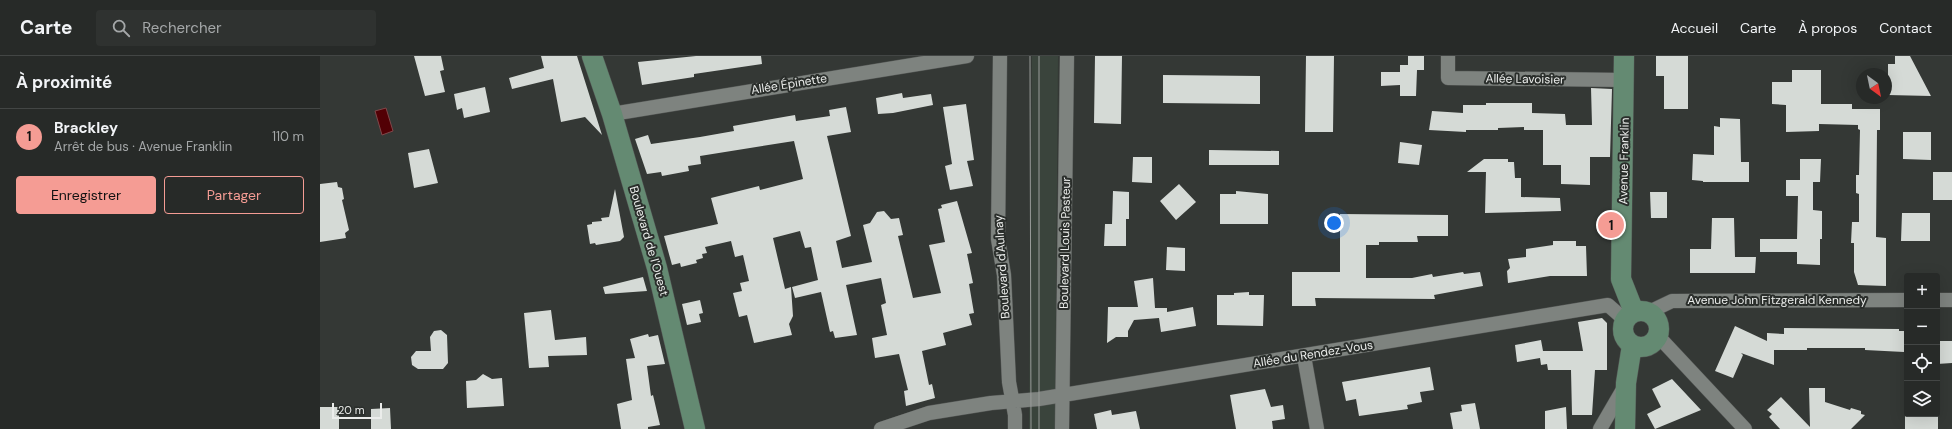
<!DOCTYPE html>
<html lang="fr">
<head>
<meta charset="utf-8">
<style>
  :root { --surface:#272a28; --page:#2f3230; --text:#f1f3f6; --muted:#a4a7a8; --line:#434645; --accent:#f59c94 }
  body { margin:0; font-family:"DM Sans",sans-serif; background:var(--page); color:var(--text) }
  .controls { position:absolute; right:12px; bottom:12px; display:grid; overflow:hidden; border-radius:4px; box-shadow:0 4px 16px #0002 }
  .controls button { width:36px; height:36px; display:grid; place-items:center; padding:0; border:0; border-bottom:1px solid var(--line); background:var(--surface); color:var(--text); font:20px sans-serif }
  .compass { position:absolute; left:1536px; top:12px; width:36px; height:36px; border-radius:50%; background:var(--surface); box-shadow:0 4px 16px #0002; rotate:147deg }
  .scale { position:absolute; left:12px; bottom:10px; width:50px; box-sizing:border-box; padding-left:4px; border:2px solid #ebedeb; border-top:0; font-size:11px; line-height:14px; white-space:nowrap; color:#ebedeb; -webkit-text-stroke:3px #2a2e2b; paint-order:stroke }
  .you { position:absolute; left:1014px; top:167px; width:14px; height:14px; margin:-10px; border:3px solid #fff; border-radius:50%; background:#1a73e8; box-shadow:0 0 0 6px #1a73e833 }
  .badge { display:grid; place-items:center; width:26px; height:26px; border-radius:50%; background:var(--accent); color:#111; font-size:13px; font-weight:700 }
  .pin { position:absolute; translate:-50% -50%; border:2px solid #fff; box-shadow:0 1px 4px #0006 }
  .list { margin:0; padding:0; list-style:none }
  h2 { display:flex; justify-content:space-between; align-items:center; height:52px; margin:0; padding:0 16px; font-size:17px }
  h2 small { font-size:13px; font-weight:400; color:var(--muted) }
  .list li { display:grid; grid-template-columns:26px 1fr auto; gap:12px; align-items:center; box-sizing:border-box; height:56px; padding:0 16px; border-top:1px solid var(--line) }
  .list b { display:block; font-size:15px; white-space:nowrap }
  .list p { margin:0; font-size:13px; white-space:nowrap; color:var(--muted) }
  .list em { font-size:13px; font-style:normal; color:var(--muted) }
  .actions { display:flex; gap:8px; padding:12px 16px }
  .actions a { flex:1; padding:9px 0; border:1px solid var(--accent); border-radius:4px; text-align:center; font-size:14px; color:var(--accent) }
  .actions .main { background:var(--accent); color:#111 }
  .icon { flex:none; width:22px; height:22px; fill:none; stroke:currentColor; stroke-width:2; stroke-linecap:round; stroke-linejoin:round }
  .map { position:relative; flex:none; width:1632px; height:373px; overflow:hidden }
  header { display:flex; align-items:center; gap:24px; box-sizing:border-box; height:56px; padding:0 20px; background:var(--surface); border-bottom:1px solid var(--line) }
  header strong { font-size:19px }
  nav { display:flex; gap:22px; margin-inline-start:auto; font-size:14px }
  .search { width:280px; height:36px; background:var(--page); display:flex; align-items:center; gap:10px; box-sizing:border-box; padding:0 14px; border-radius:4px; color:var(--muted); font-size:15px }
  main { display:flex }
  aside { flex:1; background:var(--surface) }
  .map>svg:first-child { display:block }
  .built { fill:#3a443c }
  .water { fill:#520005; stroke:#80474a }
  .building { fill:#d5dad6 }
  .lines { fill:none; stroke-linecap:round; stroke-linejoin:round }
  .street-casing { stroke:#525553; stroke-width:15 }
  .secondary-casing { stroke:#525553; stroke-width:21 }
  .street { stroke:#7e837f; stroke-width:14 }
  .secondary { stroke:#648a72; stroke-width:20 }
  .tram { stroke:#999c9a; stroke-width:1 }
  .labels { text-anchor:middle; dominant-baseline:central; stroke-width:4; stroke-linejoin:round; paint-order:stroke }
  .street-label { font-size:12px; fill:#ebedeb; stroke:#2a2e2b }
</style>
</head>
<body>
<header>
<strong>Carte</strong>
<div class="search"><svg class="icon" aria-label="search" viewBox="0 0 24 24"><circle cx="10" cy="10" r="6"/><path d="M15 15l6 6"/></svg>Rechercher</div>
<nav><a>Accueil</a><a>Carte</a><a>À propos</a><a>Contact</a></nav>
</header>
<main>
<aside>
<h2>À proximité<small></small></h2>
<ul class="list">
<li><span class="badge">1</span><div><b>Brackley</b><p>Arrêt de bus · Avenue Franklin</p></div><em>110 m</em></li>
</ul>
<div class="actions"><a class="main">Enregistrer</a><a>Partager</a></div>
</aside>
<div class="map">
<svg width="1632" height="373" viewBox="0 0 1632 373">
  <rect width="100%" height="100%" fill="#343835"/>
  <!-- built -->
  <path class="built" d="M712,0h26l-3,373h-26z"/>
  <!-- water -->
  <path class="water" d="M66,52l7,23 -11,4 -7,-24z"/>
  <!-- building -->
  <path class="building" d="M94,0h27l3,14 -4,1 5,21 -20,4z
    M221,0h36l25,79 -17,-18 -24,5 -8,-43 -41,10 -3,-11 35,-10z
    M376,0h65l1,8 -68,10v3l-52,8 -4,-23z
    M775,0h27l-1,68 -27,-1z
    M986,0h28l-1,76h-28z
    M1088,0h16v14h-7l-1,26h-16v-11l-19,1v-14h19v-7h8z
    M1336,0h32v53h-24v-33h-8z
    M1575,0h15l21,40 -43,-1v-31h7z
    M1472,14h29v34h31v5h28v21h-3l-1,107 10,1v48l-28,-1 -4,-13v-29h-3l1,-21h7v-28l-3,-1v-18h3l1,-45 -2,-1v-4l-39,-1v7l-33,1v-27l-14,-1v-22h20z
    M843,19l97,1v28l-97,-1z
    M165,31l5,25 -26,6 -2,-10 -5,2 -3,-16z
    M1271,32l21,1 -2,68h-20v28l-29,-1v-19h-18v-35h-19v-3l-26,1v2h-32v2l-37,-2 3,-19 31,2v-8h23v-2h46v10l33,1 1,11h26z
    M582,37l1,5 28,-4 2,11 -40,8 -15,1 -2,-16z
    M646,48l8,56 -7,1 6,25 -23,4 -5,-24 7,-2 -9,-57z
    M526,51l5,25 -24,4 24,100 -15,5 6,27 30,-6 -9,-37 7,-2 7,-11 7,-1 7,8 8,-1 4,17 -5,1 15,62 28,-5 -12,-48 16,-3 -7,-33 4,-1 -1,-3 16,-4 15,52 -5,1 6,29 -4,1 5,29 -5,1 3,11 -29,8 3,12 -24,6 7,34 3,-1 3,14 -29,8 -2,-15 4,-1 -9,-36 -24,4 -3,-20 15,-3 -6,-30 5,-2 -5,-25 -35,7 11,50 -22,3 -2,-7 -3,1 -9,-40 -26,6 -3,-11 26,-7 -7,-33 -6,1 -5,-17 -27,7 12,51 6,-2 2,29 -4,8 3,11 -38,8 -7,-28 -8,2 -6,-24 9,-2 -2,-8 9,-2 -6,-26 -8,2 -4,-16 -26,6 2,6 -5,1 1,4 -7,2 1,3 -16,4 -1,-4 -8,2 -8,-29 54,-12 -7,-26 48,-12 1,4 43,-11 -9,-38 -94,15 1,8 -13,2 1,5 -27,5 -1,-4 -14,2 -12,-35 13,-4 3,9 49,-7 34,-6 -1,-5 62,-11 1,6 34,-5 -1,-6z
    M1400,62l20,1 1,43h8v20h-46v-1l-11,-1 1,-26 21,1v-29l6,1z
    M1583,76h28v28l-28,-1z
    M1080,86l22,3 -3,20 -21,-2z
    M109,93l9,34 -24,5 -6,-35z
    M889,94l70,1v14h-70z
    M813,101h19v26l-20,-1z
    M1164,103h24v3h6l1,16h6v19l39,1 1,13 -76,2 1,-41h-19z
    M1480,103h21l-1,23h-7v28l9,1v28h-2v26l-23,-1v-12h-37v-13h37l1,-43h-12v-16h14z
    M1613,116h19v28h-19z
    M17,126l1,5 4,1 2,11 -2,1 7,30 -4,3 1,5 -26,4v-58z
    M859,128l17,18 -20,18 -16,-19z
    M295,133l9,48 -4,4 -24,4 -1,-2 -5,1 -3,-19 5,-1v-2l10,-1 -1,-3 8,-1z
    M793,135l16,1v27h-3v27h-22l1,-22h7z
    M916,135l32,3v30h-48v-30h16z
    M1330,136h17v26h-16z
    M1582,157h28v28h-29z
    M1020,158l108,1v21h-31l1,6h-39v3h-13v33h46l20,-4 1,3 30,-5 1,2 16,-2 3,14 -49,9 1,4 -120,-1 1,8h-24v-34h48z
    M1392,162h22l1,39h21l-1,16h-65v-24h21z
    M1233,185h23v5h10l1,30h-37l-42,7 -1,-12 3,-3 -2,-9 18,-2v-8l27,-4z
    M847,191l18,1v23l-19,-1z
    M323,221l4,14 -42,3 -2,-7z
    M833,222l2,30h12v4l26,-5 3,19 -35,6 -2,-14 -25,2 -6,11v6h-12l-9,6 1,-36h30l-4,-26z
    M929,236v3h15l-1,31 -46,-1v-30h17v-2z
    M380,244l3,13 -4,1 2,8 -14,3 -5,-21z
    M231,254l4,30 31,-3 1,18 -39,1 1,11 -20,1 -5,-55z
    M1282,262l5,5v47h-12l-3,45h-20l-1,-45h-23l-1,-6 -6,1 -1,-7 -23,4 -2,-17 26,-5 2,11h40l-5,-29z
    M1415,270l32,15v-8l17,1v-6l115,1v2h6l-1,21 -39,-2v-2h-58v2h-33v15l-33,-12 2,2 -10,23 -18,-7z
    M121,274l6,5 1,28 -5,6h-25l-6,-4 -1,-8 5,-6h15l-1,-14 4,-6z
    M328,278l1,3 9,-2 7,29 -18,2 4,30 2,-1 7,30 -12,2v2h-27l-4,-25 15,-4 -6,-41 9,-1 -5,-19z
    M1617,285h15v22l-15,1z
    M1110,311l4,23 -14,2 2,10 -15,3 1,4 -49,7 -3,-17 -10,2 -4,-19z
    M163,318l9,5 10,-1 2,28 -37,2 -1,-27 10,-1z
    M1352,323l29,31 -46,19 -8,-15 14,-7 -9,-18z
    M1489,332h16v14l25,8 1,-2 10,3v3l4,1 -14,14h-71l-11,-12 3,-3 -5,-4 14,-13 29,30z
    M945,333l6,18 12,-2 2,14 -13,2 1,8h-37l-6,-34z
    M1155,347l5,26h-27l-3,-16 12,-2 -1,-6z
    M0,351h19v22h-19z
    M1246,351l1,22h-22v-18z
    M70,352l1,21h-20v-20z
    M791,354l1,5 24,-4 4,18h-43l-3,-15z
    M1585,358h33v15h-33z"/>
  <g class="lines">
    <defs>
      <path id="street" d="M680,0l-2,183 6,36 5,107 6,33v14
        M1128,0v22l176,2
        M292,58l355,-58
        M1617,244h15
        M1329,256l23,-11 235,-1
        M1338,280l87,93
        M984,300l13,73
        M561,373l48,-16 62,-10 48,-4 569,-94 17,15
        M742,373l5,-373
        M1280,373l25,-43"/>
      <path id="secondary" d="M272,0l20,58 45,154 38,161
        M1304,0l-3,223 13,33
        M1303 273a18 18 0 1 1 36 0a18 18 0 1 1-36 0Z
        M1305,373l1,-46 6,-38"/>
    </defs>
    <!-- street casing -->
    <use href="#street" class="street-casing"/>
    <!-- secondary casing -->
    <use href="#secondary" class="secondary-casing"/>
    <!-- street -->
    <use href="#street" class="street"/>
    <!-- secondary -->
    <use href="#secondary" class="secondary"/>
    <!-- tram -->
    <path class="tram" d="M710,0l1,373
      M719,0v373"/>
  </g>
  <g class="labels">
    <!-- street labels -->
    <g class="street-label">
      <text transform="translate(1205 23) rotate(1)">Allée Lavoisier</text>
      <text transform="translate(469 28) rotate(-9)">Allée Épinette</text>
      <text transform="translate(1304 105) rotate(-89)">Avenue Franklin</text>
      <text transform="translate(329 185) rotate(74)">Boulevard de l'Ouest</text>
      <text transform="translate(745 187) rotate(-89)">Boulevard Louis Pasteur</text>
      <text transform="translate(682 211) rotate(-94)">Boulevard d'Aulnay</text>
      <text x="1457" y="244">Avenue John Fitzgerald Kennedy</text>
      <text transform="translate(993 298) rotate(-9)">Allée du Rendez-Vous</text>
    </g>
  </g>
</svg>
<div class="controls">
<button>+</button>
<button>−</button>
<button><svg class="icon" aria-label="locate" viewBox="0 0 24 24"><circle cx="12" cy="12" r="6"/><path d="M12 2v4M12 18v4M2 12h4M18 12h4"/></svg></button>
<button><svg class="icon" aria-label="layers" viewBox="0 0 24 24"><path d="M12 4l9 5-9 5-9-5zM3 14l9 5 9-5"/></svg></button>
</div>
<svg class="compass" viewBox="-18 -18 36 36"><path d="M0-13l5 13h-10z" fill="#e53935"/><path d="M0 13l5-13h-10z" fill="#a4a7a8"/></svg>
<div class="scale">20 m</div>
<div class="you"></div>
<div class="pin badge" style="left:1291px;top:169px">1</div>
</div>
</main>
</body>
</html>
